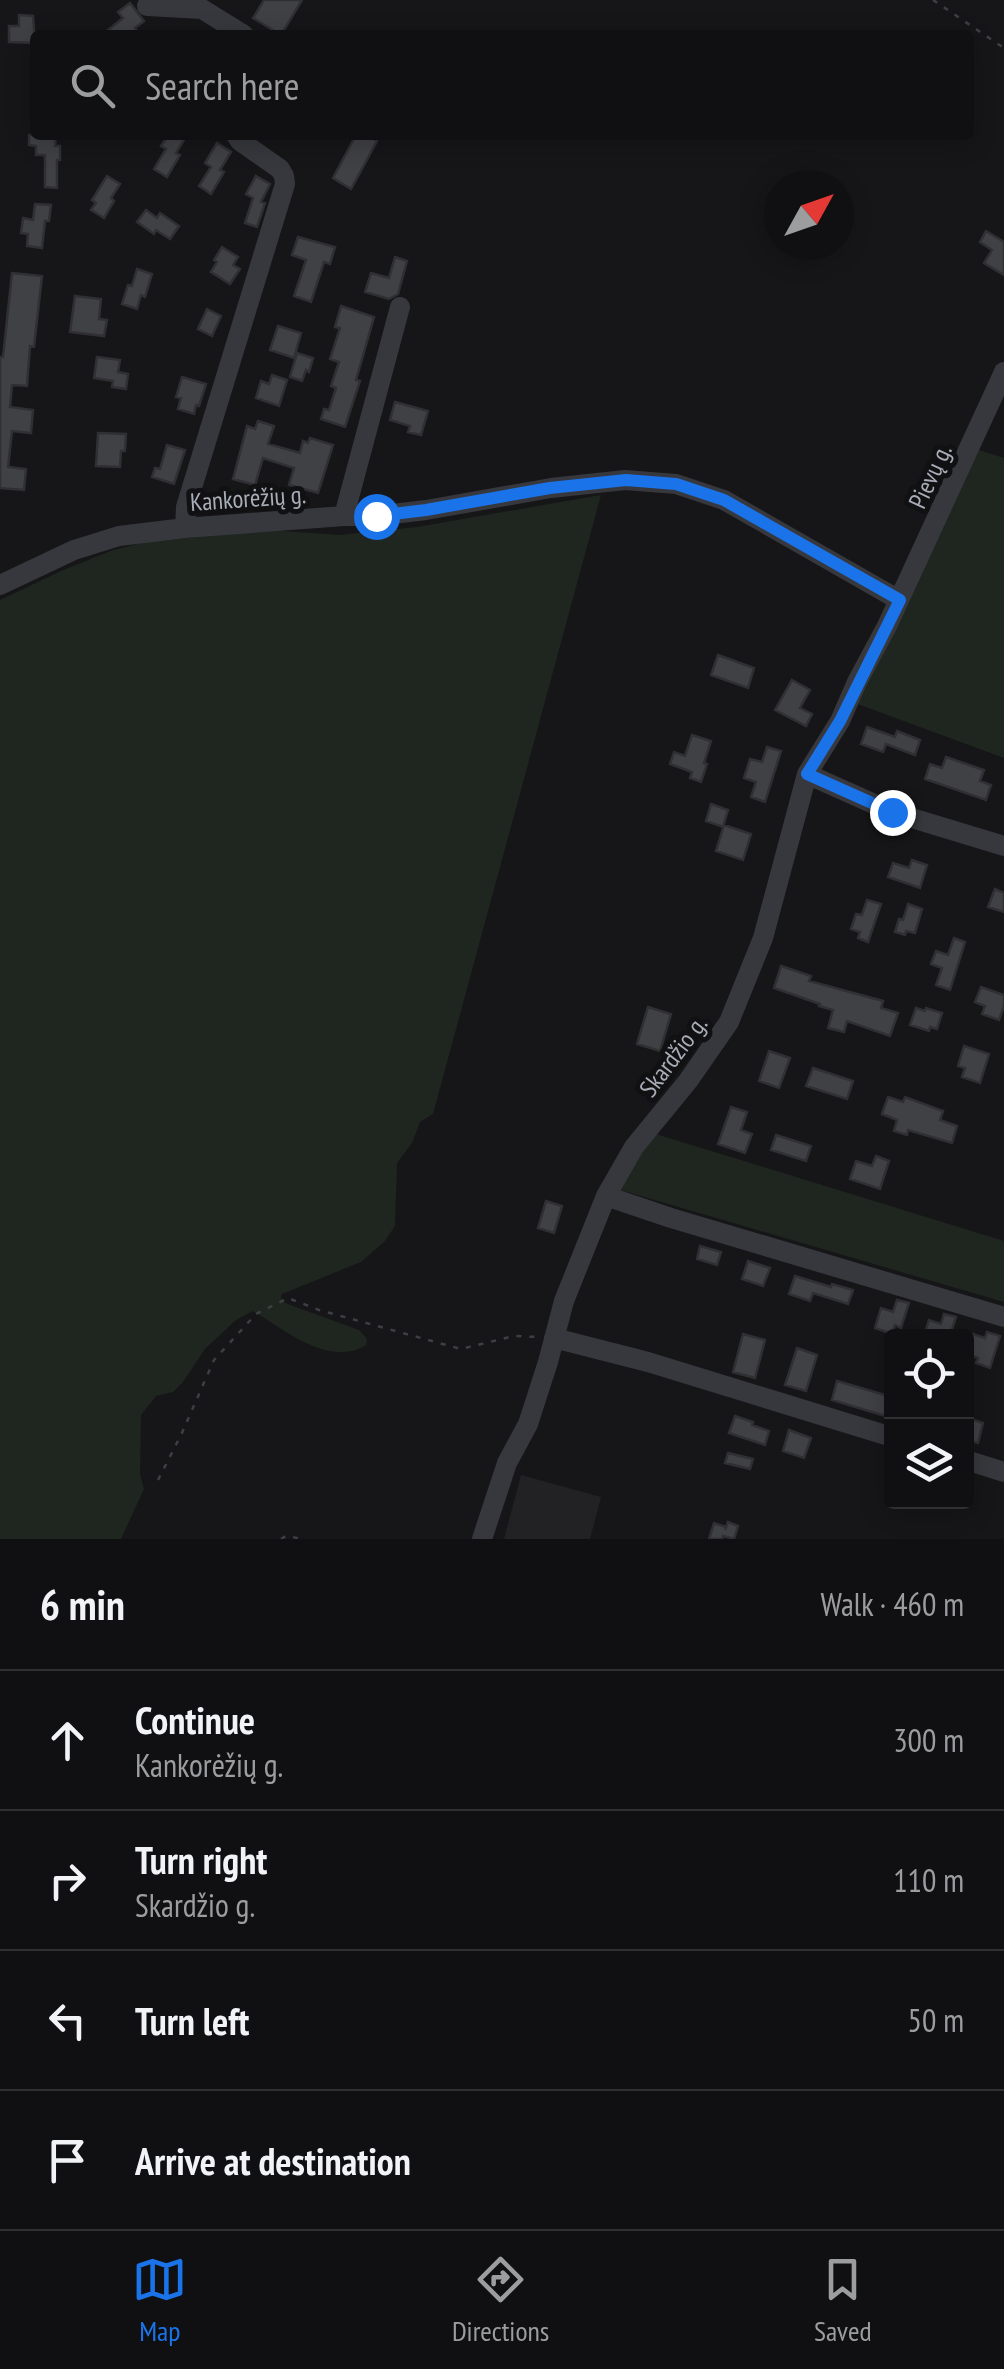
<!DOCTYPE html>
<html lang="en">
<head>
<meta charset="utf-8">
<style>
  :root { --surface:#101012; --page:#1e1e20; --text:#f1f3f6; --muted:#9c9d9f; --line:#303032; --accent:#1a73e8 }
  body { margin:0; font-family:"PT Sans Narrow",sans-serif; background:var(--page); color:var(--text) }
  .controls { position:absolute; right:30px; bottom:30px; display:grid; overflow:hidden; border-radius:10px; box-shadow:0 5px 25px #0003 }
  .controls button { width:90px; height:90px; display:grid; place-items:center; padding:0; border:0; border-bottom:2px solid var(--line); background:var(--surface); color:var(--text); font:50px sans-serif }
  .compass { position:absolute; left:764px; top:170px; width:90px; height:90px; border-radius:50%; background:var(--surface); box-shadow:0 5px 25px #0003; rotate:50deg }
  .stop { position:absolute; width:30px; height:30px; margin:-22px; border:8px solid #1a73e8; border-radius:50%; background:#fff }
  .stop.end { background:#1a73e8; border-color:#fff; box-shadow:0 2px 10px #0008 }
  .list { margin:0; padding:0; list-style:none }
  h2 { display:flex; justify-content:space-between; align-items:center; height:130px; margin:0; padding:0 40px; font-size:42px }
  h2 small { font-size:32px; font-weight:400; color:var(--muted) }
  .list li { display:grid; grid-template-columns:65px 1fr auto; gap:30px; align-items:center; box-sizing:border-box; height:140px; padding:0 40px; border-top:2px solid var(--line) }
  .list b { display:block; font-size:38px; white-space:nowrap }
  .list p { margin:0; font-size:32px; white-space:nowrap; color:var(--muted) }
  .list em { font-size:32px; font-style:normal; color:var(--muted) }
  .icon { flex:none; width:55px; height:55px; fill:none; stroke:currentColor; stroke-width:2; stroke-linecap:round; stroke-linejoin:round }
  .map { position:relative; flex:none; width:1004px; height:1539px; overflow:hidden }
  .search { position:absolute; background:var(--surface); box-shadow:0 5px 25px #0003; left:30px; right:30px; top:30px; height:110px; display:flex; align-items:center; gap:25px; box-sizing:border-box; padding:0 35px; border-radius:10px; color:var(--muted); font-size:38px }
  .sheet { height:690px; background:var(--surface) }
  nav { display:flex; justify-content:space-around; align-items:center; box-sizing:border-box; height:140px; border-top:2px solid var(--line); background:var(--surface); font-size:28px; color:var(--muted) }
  nav a { display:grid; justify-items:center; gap:5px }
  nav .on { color:var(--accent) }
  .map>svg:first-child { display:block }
  .built { fill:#222225 }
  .green { fill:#1e261f }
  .building { fill:#404145; stroke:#303034; stroke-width:2.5 }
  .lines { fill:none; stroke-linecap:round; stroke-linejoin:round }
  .path { stroke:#3d3f44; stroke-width:2.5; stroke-dasharray:5 8; stroke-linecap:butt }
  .minor { stroke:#37383d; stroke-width:20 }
  .route { stroke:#1a73e8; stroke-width:12 }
  .labels { text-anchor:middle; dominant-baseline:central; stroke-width:10; stroke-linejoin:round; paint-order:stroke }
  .street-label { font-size:25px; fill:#a8adb8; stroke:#111113 }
</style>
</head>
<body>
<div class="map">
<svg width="1004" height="1539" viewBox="0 0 1004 1539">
  <rect width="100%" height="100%" fill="#161618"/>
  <!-- built -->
  <path class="built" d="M521,1475l80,22 -11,42h-86z"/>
  <!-- green -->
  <path class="green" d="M976,449l28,9v300l-149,-55z
    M601,495l-168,619 -13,8 -8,21 -15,20 -2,63 -10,15 -24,21 -79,32 -1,4 4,5 74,27 8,9 -1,6c-37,23 -81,-15 -113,-34l-17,9 -31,29 -22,33 -10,10 -17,4 -15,19 -1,59 4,15 -23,50h-121v-939l61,-29 52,-21 33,-8 125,-12 68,5 78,-8z
    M656,1134l348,107v61l-387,-113 19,-31z"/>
  <!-- building -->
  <path class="building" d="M264,0h38l-21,35 -28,-17z
    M130,3l14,18 -9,7 5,7h-38l21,-17 -5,-6z
    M19,15l14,1 2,27 -26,-1v-16h10z
    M29,135h27l-1,11h5v14h-3v28l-12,-1v-32h-9v-9l-7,-1z
    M168,135h19l-11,18 4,2 -13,22 -13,-8 12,-20 -5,-3z
    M356,135h9l12,6 -26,48 -18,-11z
    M217,143l14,9 -11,18 4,2 -13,22 -12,-8 12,-19 -6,-4z
    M107,176l13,8 -9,14 3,3 -10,17 -13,-8 5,-7 -4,-3z
    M256,176l14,8 -9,18 4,1 -8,24 -12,-4 8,-25 -7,-4z
    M35,204l16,1 -2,16h-4l-3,27 -15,-2 1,-12 -7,-1 2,-15 10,2z
    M146,210l11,8 3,-5 19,13 -9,13 -14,-9 -2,4 -17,-12z
    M986,231l18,11v33l-20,-12 8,-13 -12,-8z
    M298,237l37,10 -5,17 -6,-2 -13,40 -17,-6 12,-36 -14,-5z
    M222,247l16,10 -5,8 7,4 -10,15 -19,-12 6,-10 -3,-2z
    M395,257l12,4 -9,33 -9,5 -24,-7 6,-19 18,5z
    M137,269l15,5 -7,23 -4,-2 -4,14 -15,-5 6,-19 4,1z
    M12,273l30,3 -8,71 -4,-1 -3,40 -15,-1 -2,22 23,3 -2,23 -19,-2 -4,36 18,2 -2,21 -24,-2v-131h3z
    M75,296l26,3 -2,20 8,1 -3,16 -34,-4z
    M341,306l33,11 -18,63 4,1 -15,46 -24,-8 3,-10 5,1 7,-22 -5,-2 8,-24 -9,-3 10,-31 -5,-1z
    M207,309l14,7 -9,20 -14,-7z
    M278,326l23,7 -7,25 -24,-8z
    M297,353l16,5 -4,14 -3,-2 -4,11 -12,-4z
    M97,357l23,3 -2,12 10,2 -2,15 -14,-2 1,-6 -19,-3z
    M272,375l15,5 -8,26 -23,-8 5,-17 8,3z
    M182,377l24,7 -7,22 -3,-1 -2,9 -16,-5 3,-11 -5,-1z
    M395,402l33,9 -7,24 -13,-3 2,-6 -20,-6z
    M258,421l16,5 -6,18 32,9 3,-12 5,2 2,-5 23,7 -15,48 -29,-8 5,-17 -31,-10 -8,27 -22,-6 14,-53 8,3z
    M98,433l28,1 -1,17h-4l-1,16 -24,-1z
    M167,445l18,5 -11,34 -22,-7 3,-9 5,1z
    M718,655l36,13 -6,20 -37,-13z
    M792,680l18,10 -10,18 12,6 -6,12 -31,-16z
    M867,727l28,10 2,-6 23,9 -5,15 -29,-11 -3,8 -22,-8z
    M692,735l19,6 -7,22 3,1 -6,18 -11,-4 2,-6 -22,-8 4,-12 11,4z
    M767,747l14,4 -16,51 -14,-5 5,-15 -12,-4 6,-19 12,3z
    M946,757l38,13 -4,11 11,4 -5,15 -61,-21 5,-15 12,4z
    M711,804l17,6 -5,17 -17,-6z
    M724,825l27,9 -8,26 -27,-9z
    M912,860l15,5 -7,23 -32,-11 5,-14 16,5z
    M995,889l9,4v19l-16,-5z
    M867,900l14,4 -13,38 -10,-4 2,-6 -9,-3 5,-15 6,1z
    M908,904l14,5 -7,24 -9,-2 -1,4 -10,-3 4,-13 4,1z
    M954,938l11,4 -15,48 -14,-5 6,-17 -11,-4 5,-13 12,4z
    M781,966l30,10 -2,5 74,20 -2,7 17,5 -8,23 -43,-15 -3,11 -16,-4 5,-18 -14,-4 1,-2 -46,-16z
    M981,987l23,8v11l-5,14 -17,-6 3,-8 -10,-4z
    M648,1007l23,7 -11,37 -23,-7z
    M916,1008l9,3 1,-3 16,5 -5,16 -7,-2 -1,4 -19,-6z
    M964,1046l25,8 -9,29 -18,-6 3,-9 -7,-2z
    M769,1051l21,7 -11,30 -20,-7z
    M813,1068l40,13 -6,18 -41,-13z
    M888,1097l15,5 2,-5 38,14 -3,9 17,6 -5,17 -44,-13 -1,5 -13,-4 3,-11 -15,-6z
    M731,1107l16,5 -6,18 11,4 -7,19 -27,-9z
    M776,1135l35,11 -5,15 -35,-11z
    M876,1156l13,5 -9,28 -30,-10 6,-18 16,5z
    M546,1201l16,5 -8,27 -16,-5z
    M700,1246l21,6 -4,13 -20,-6z
    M748,1261l22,7 -7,18 -21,-7z
    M795,1276l36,11 1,-3 21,6 -5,14 -35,-11 -3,8 -21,-7z
    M897,1300l12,3 -8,25 -6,-3 -3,9 -17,-6 6,-20 12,4z
    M944,1314l12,3 -6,19h-26l5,-16 12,4z
    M987,1332l13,4 -10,32 -14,-5 2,-5 -11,-4 6,-20 12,4z
    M743,1334l22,6 -10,38 -22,-6z
    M797,1348l20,7 -11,36 -21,-6z
    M837,1381l55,16v21l-60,-18z
    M735,1416l18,6 -1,3 17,6 -4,14 -36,-12z
    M971,1419l12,4 -5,20 -12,-3v-19l4,1z
    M789,1430l22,8 -7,20 -21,-7z
    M728,1453l25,6 -3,10 -25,-6z
    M728,1522l10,4 -4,13 -11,-3 -1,3h-13l5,-16 12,4 -1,3z"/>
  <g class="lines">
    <!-- path -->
    <path class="path" d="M933,0l71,48
      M158,1480l23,-45 33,-75 42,-46 32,-16 31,12 142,39 53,-13 24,1
      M281,1539l5,-3 17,3"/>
    <!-- minor -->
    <path class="minor" d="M147,6l55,3 42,26
      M344,516l56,-209
      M185,528l1,-21 99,-323 -1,-8 -4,-7 -40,-28 -4,-6
      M0,585l74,-35 45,-14 66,-8 159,-12h32l50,-6 125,-22 74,-8 51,4 48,16 175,100
      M807,774l85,38 112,34
      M606,1196l65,22 333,99
      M554,1338l94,24 244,75
      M966,1460l38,12
      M482,1539l25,-76 21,-39 20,-62 16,-61 42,-105 28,-49 54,-66 41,-59 34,-84 44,-164 33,-53 17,-39 30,-56 117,-254"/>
  </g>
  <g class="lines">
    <!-- route -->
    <path class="route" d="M376,516l50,-6 124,-22 76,-8 50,4 48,16 176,100 -60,121 -33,53 85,38"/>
  </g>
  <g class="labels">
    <!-- street labels -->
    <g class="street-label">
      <text transform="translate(930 476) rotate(-65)">Pievų g.</text>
      <text transform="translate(248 498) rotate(-4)">Kankorėžių g.</text>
      <text transform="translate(673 1056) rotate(-53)">Skardžio g.</text>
    </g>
  </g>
</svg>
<div class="controls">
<button><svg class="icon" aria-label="locate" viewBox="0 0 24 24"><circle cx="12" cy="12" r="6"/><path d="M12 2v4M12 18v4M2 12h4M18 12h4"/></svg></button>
<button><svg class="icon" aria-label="layers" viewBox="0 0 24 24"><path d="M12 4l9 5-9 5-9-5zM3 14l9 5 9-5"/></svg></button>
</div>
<svg class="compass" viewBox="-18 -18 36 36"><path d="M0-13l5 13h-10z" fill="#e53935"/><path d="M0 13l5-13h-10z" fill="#9c9d9f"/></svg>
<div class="stop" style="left:376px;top:516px"></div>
<div class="stop end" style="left:892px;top:812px"></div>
<div class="search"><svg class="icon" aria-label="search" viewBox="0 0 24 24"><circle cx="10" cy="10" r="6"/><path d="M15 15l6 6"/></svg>Search here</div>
</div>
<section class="sheet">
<h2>6 min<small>Walk · 460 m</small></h2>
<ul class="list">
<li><svg class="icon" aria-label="ahead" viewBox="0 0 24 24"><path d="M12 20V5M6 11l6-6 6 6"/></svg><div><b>Continue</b><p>Kankorėžių g.</p></div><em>300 m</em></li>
<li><svg class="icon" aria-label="right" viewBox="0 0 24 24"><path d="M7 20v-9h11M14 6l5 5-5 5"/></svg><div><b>Turn right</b><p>Skardžio g.</p></div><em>110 m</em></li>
<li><svg class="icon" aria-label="left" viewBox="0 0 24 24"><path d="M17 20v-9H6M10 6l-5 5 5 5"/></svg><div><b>Turn left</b></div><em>50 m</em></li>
<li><svg class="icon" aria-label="arrive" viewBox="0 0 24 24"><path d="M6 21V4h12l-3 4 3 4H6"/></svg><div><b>Arrive at destination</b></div></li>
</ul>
</section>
<nav>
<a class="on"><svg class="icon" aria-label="map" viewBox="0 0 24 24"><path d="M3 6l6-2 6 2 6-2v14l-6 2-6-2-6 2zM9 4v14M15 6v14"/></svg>Map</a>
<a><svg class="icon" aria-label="directions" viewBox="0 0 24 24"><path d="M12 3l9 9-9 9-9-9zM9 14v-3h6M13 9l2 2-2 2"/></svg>Directions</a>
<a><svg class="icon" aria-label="saved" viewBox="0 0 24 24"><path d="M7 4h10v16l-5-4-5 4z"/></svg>Saved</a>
</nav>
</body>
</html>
